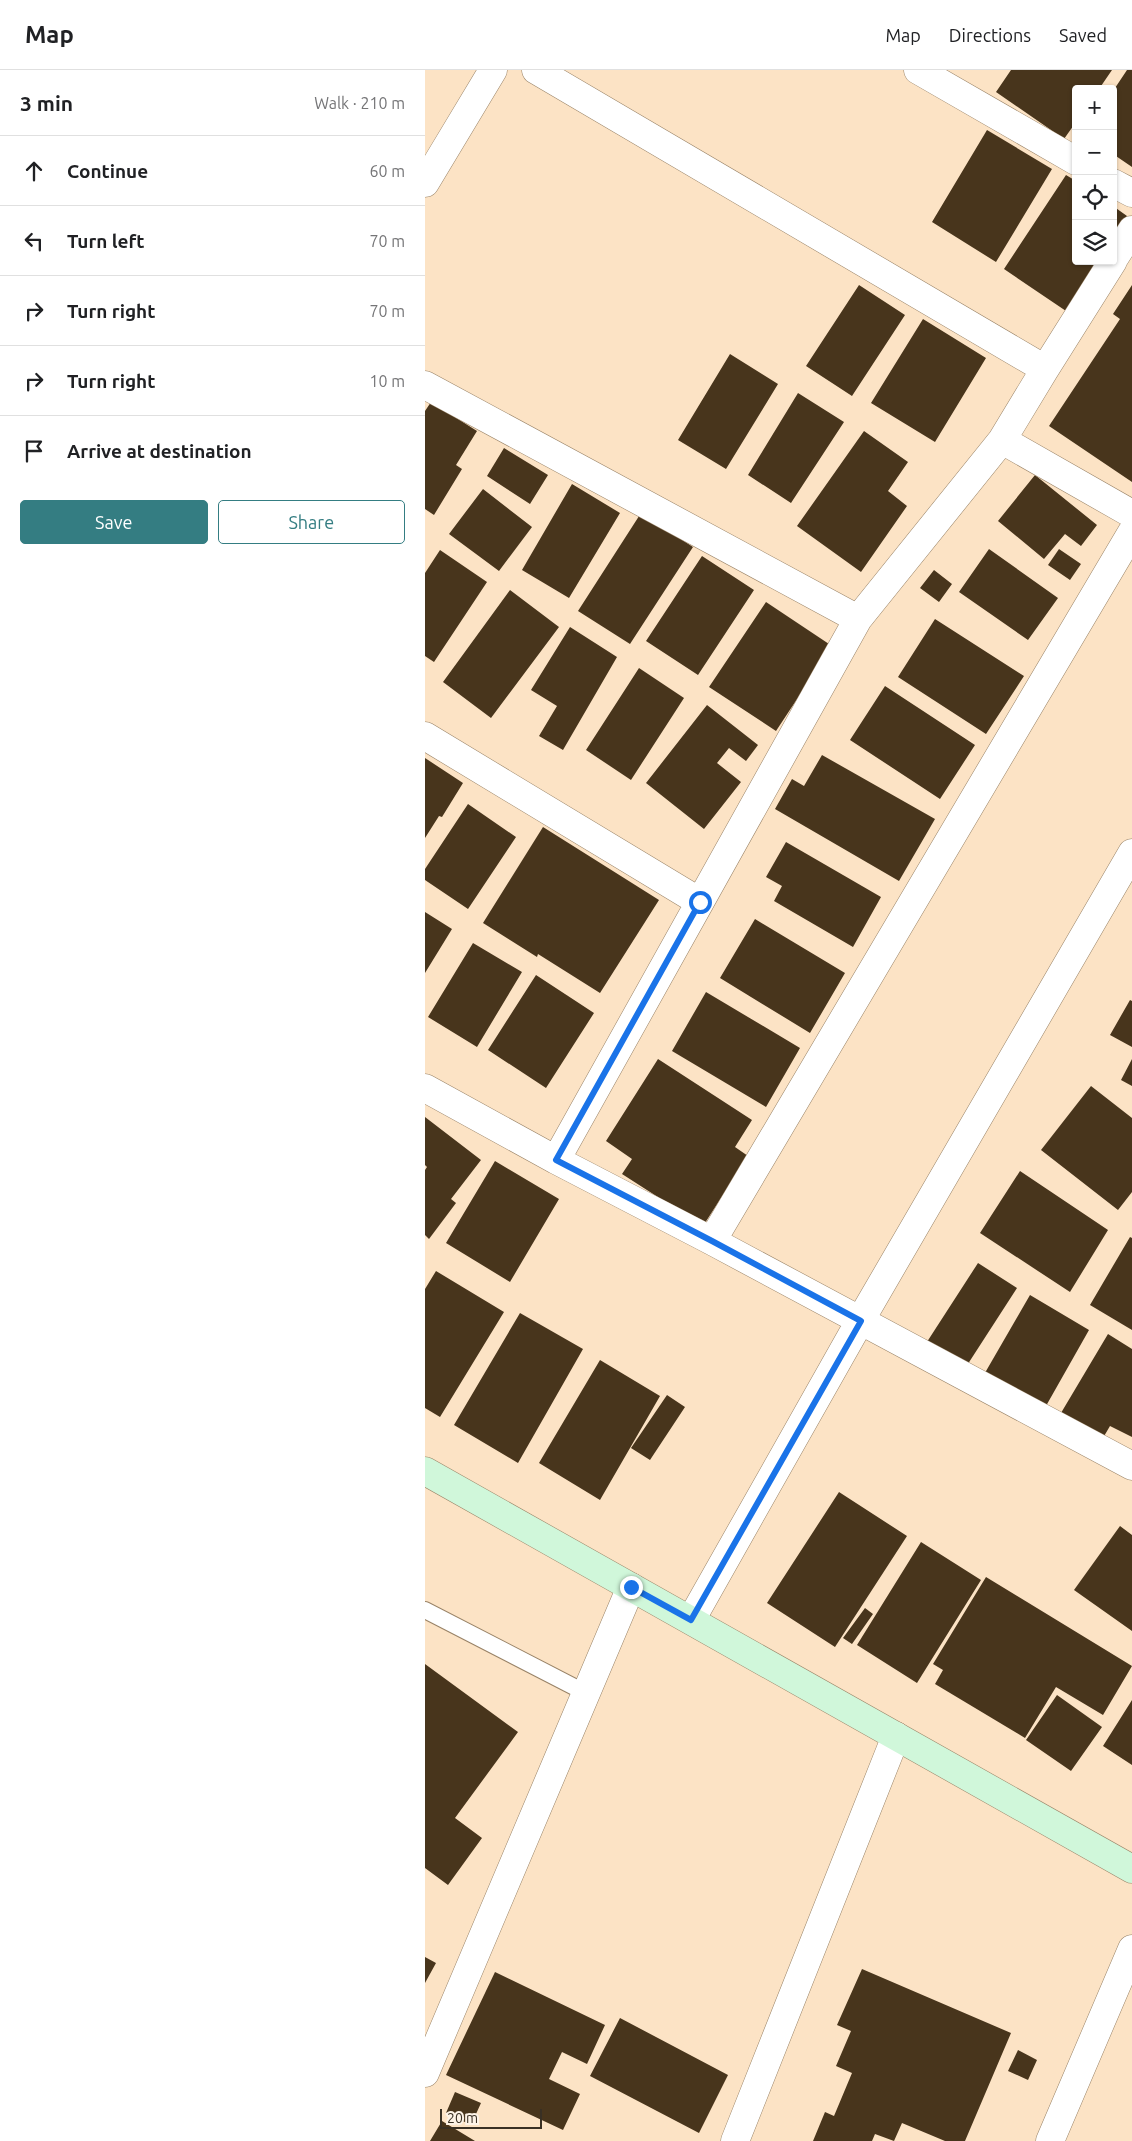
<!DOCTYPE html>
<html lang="en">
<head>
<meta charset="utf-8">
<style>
  :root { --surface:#fff; --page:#f2f2f2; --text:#202124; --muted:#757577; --line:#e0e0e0; --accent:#347d82 }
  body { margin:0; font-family:Ubuntu,sans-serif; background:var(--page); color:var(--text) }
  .controls { position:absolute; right:15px; top:15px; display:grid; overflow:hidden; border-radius:5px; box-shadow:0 1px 4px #0004 }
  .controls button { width:45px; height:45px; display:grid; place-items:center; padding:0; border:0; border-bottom:1px solid var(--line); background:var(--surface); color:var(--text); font:25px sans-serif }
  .scale { position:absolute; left:15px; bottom:12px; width:102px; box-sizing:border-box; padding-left:5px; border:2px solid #393024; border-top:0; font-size:14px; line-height:18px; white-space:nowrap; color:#393024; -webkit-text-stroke:4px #fdf3e7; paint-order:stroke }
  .stop { position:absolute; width:15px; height:15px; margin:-11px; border:4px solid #1a73e8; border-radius:50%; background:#fff }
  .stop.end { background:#1a73e8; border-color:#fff; box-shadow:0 1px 5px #0008 }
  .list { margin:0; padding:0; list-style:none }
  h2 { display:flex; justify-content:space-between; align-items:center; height:65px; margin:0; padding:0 20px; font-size:21px }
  h2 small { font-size:16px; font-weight:400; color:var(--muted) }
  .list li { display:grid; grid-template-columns:32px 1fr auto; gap:15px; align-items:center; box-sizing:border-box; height:70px; padding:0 20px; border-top:1px solid var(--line) }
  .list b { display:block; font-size:19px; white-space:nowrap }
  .list em { font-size:16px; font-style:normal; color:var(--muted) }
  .actions { display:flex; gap:10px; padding:15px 20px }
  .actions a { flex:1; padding:11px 0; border:1px solid var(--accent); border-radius:5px; text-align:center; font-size:18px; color:var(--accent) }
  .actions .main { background:var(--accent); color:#fff }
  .icon { flex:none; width:28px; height:28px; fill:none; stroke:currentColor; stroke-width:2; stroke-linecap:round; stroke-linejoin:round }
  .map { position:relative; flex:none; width:707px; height:2071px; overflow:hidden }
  header { display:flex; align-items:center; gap:30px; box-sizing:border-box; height:70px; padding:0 25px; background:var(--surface); border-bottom:1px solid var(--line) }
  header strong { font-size:24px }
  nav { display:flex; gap:28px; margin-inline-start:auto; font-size:18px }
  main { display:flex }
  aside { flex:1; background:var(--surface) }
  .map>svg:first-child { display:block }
  .building { fill:#48351c }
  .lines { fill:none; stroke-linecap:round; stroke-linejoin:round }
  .lane-casing { stroke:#998367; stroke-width:18 }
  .street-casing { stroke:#998367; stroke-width:29 }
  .secondary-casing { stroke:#998367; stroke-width:29 }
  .lane { stroke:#fff; stroke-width:16 }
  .street { stroke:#fff; stroke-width:28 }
  .secondary { stroke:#d0f7da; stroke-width:28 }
  .route { stroke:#1a73e8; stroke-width:6 }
</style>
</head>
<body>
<header>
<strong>Map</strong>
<nav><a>Map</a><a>Directions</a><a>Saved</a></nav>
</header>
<main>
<aside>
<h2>3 min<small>Walk · 210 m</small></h2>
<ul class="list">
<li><svg class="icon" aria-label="ahead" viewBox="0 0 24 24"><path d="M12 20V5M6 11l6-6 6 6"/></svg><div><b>Continue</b></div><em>60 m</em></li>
<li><svg class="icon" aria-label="left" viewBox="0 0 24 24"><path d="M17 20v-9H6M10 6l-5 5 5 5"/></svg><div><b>Turn left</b></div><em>70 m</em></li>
<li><svg class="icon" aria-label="right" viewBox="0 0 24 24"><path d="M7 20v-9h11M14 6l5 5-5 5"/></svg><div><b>Turn right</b></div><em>70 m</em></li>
<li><svg class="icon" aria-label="right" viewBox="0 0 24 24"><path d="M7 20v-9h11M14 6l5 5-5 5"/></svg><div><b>Turn right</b></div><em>10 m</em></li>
<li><svg class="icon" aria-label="arrive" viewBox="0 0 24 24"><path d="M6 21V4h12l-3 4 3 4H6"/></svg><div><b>Arrive at destination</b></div></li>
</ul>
<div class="actions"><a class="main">Save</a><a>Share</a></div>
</aside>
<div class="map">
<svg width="707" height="2071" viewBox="0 0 707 2071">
  <rect width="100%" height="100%" fill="#fce3c5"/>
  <!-- building -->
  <path class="building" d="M586,0h101l-13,19h-23v33l-12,17 -68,-47z
    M702,0h5v97l-19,-13v-63z
    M562,60l65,39 -56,93 -64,-40z
    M641,105l10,6v80h21l-31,50 -62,-42z
    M688,136l14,10 -14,21z
    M434,215l46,30 -53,81 -46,-30z
    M707,215v197l-83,-56 71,-107 -7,-5z
    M498,249l63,39 -51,84 -64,-39z
    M305,284l48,30 -52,85 -48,-29z
    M373,323l46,29 -53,81 -43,-28z
    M6,332l46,29 -21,34 6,4 -28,46 -9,-6v-98z
    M439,361l44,31 -20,29 19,15 -46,66 -64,-46z
    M79,378l44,27 -18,29 -43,-28z
    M610,405l62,50 -16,21 -16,-12 -21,25 -46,-38z
    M147,414l48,29 -51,85 -47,-28z
    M58,419l49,38 -33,44 -50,-37z
    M216,443l52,34 -63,97 -52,-33z
    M564,479l69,49 -30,42 -69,-48z
    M634,479l22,15 -11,16 -22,-15z
    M15,480l47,32 -53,80 -9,-6v-83z
    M277,486l52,34 -56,85 -52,-34z
    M509,500l18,14 -13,18 -19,-14z
    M85,520l49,37 -68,91 -48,-36z
    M341,532l66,44 -56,85 -67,-44z
    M510,549l89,57 -38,58 -88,-57z
    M145,557l47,30 -54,93 -24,-14 18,-30 -26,-16z
    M214,598l45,30 -53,82 -45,-30z
    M460,616l90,59 -35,54 -90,-59z
    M282,635l51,40 -12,16 -17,-13 -12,15 24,19 -37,47 -58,-46z
    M397,685l113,64 -36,62 -124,-72 17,-30 12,7z
    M0,688l38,25 -21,34 -3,-1 -14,22z
    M43,734l48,33 -48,72 -43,-29v-11z
    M118,757l116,73 -59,93 -62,-39 -1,3 -54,-34z
    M361,772l95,55 -28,50 -79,-46 8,-15 -16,-9z
    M0,842l27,17 -27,44z
    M330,849l90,54 -35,60 -90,-55z
    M48,873l49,29 -45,75 -49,-30z
    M111,905l58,38 -48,75 -58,-38z
    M281,922l94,56 -34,59 -94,-56z
    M705,930l2,1v46l-22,-12z
    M233,989l94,61 -17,27 13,9 -45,70 -81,-52 10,-15 -26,-18z
    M707,989v27l-11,-6z
    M666,1016l41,32v74l-14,18 -77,-60z
    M0,1047l56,43 -30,39 5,4 -27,36 -4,-4v-65l2,-3 -2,-2z
    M70,1091l64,38 -49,83 -64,-39z
    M595,1101l88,59 -38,62 -90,-59z
    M705,1167l2,1v92l-42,-25z
    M553,1193l39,25 -53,82 -39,-25z
    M11,1201l68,41 -64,105 -15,-9v-119z
    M605,1225l59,35 -47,83 -60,-35z
    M95,1243l63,36 -65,114 -64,-38z
    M683,1264l24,15v88l-22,-11 -10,17 -42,-25z
    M175,1290l60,36 -60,104 -61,-37z
    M242,1325l18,12 -35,53 -19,-12z
    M414,1422l68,44 -72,111 -68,-44z
    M695,1456l12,9v96l-58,-41z
    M496,1472l60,38 -64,103 -60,-38z
    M561,1507l146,89 -29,49 -47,-28 -31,51 -90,-54 8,-14 -10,-6z
    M440,1538l8,6 -21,30 -9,-6z
    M0,1594l93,68 -63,86 27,20 -34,47 -23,-17z
    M632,1625l45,32 -31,44 -45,-31z
    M707,1630v65l-29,-19z
    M0,1887l11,6 -11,20z
    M437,1899l149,64 -46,108h-20l-43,-18 -8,18 -19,-7 -3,7h-59l12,-29 9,4 18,-43 -16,-7 15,-35 -14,-6z
    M70,1902l110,53 -18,39 -25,-12 -13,27 31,15 -17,36 -117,-55z
    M195,1948l108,57 -29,58 -109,-57z
    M593,1980l19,10 -9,20 -20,-9z
    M30,2022l26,11 -10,22 -25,-12z
    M17,2051l33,20h-45z"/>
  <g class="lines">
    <defs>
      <path id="lane" d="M0,1540l161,83"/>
      <path id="street" d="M111,0l509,299 68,-108
        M493,0l158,91
        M0,113l68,-113
        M688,113l19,10
        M688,190l19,-30
        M0,315l433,234
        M577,370l130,74
        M0,666l275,166
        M0,1018l131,72 302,-541 144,-179 43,-71
        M131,1090l156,81 420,225
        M287,1171l420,-709
        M266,1550l169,-299 272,-468
        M0,2003l206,-486
        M310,2071l161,-405
        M625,2071l82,-192"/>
      <path id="secondary" d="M0,1401l707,398"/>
    </defs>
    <!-- lane casing -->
    <use href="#lane" class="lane-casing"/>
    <!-- street casing -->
    <use href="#street" class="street-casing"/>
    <!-- secondary casing -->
    <use href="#secondary" class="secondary-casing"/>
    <!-- lane -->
    <use href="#lane" class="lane"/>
    <!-- street -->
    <use href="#street" class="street"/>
    <!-- secondary -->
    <use href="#secondary" class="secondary"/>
  </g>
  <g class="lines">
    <!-- route -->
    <path class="route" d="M206,1517l60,33 170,-299 -149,-80 -156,-81 144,-258"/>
  </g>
</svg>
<div class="controls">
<button>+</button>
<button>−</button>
<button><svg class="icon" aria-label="locate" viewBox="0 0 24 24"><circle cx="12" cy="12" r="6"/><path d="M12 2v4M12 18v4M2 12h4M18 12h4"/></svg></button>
<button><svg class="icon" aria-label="layers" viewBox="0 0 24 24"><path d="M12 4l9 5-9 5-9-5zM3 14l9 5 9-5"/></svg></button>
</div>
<div class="scale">20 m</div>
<div class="stop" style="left:275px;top:832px"></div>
<div class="stop end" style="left:206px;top:1517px"></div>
</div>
</main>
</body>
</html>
